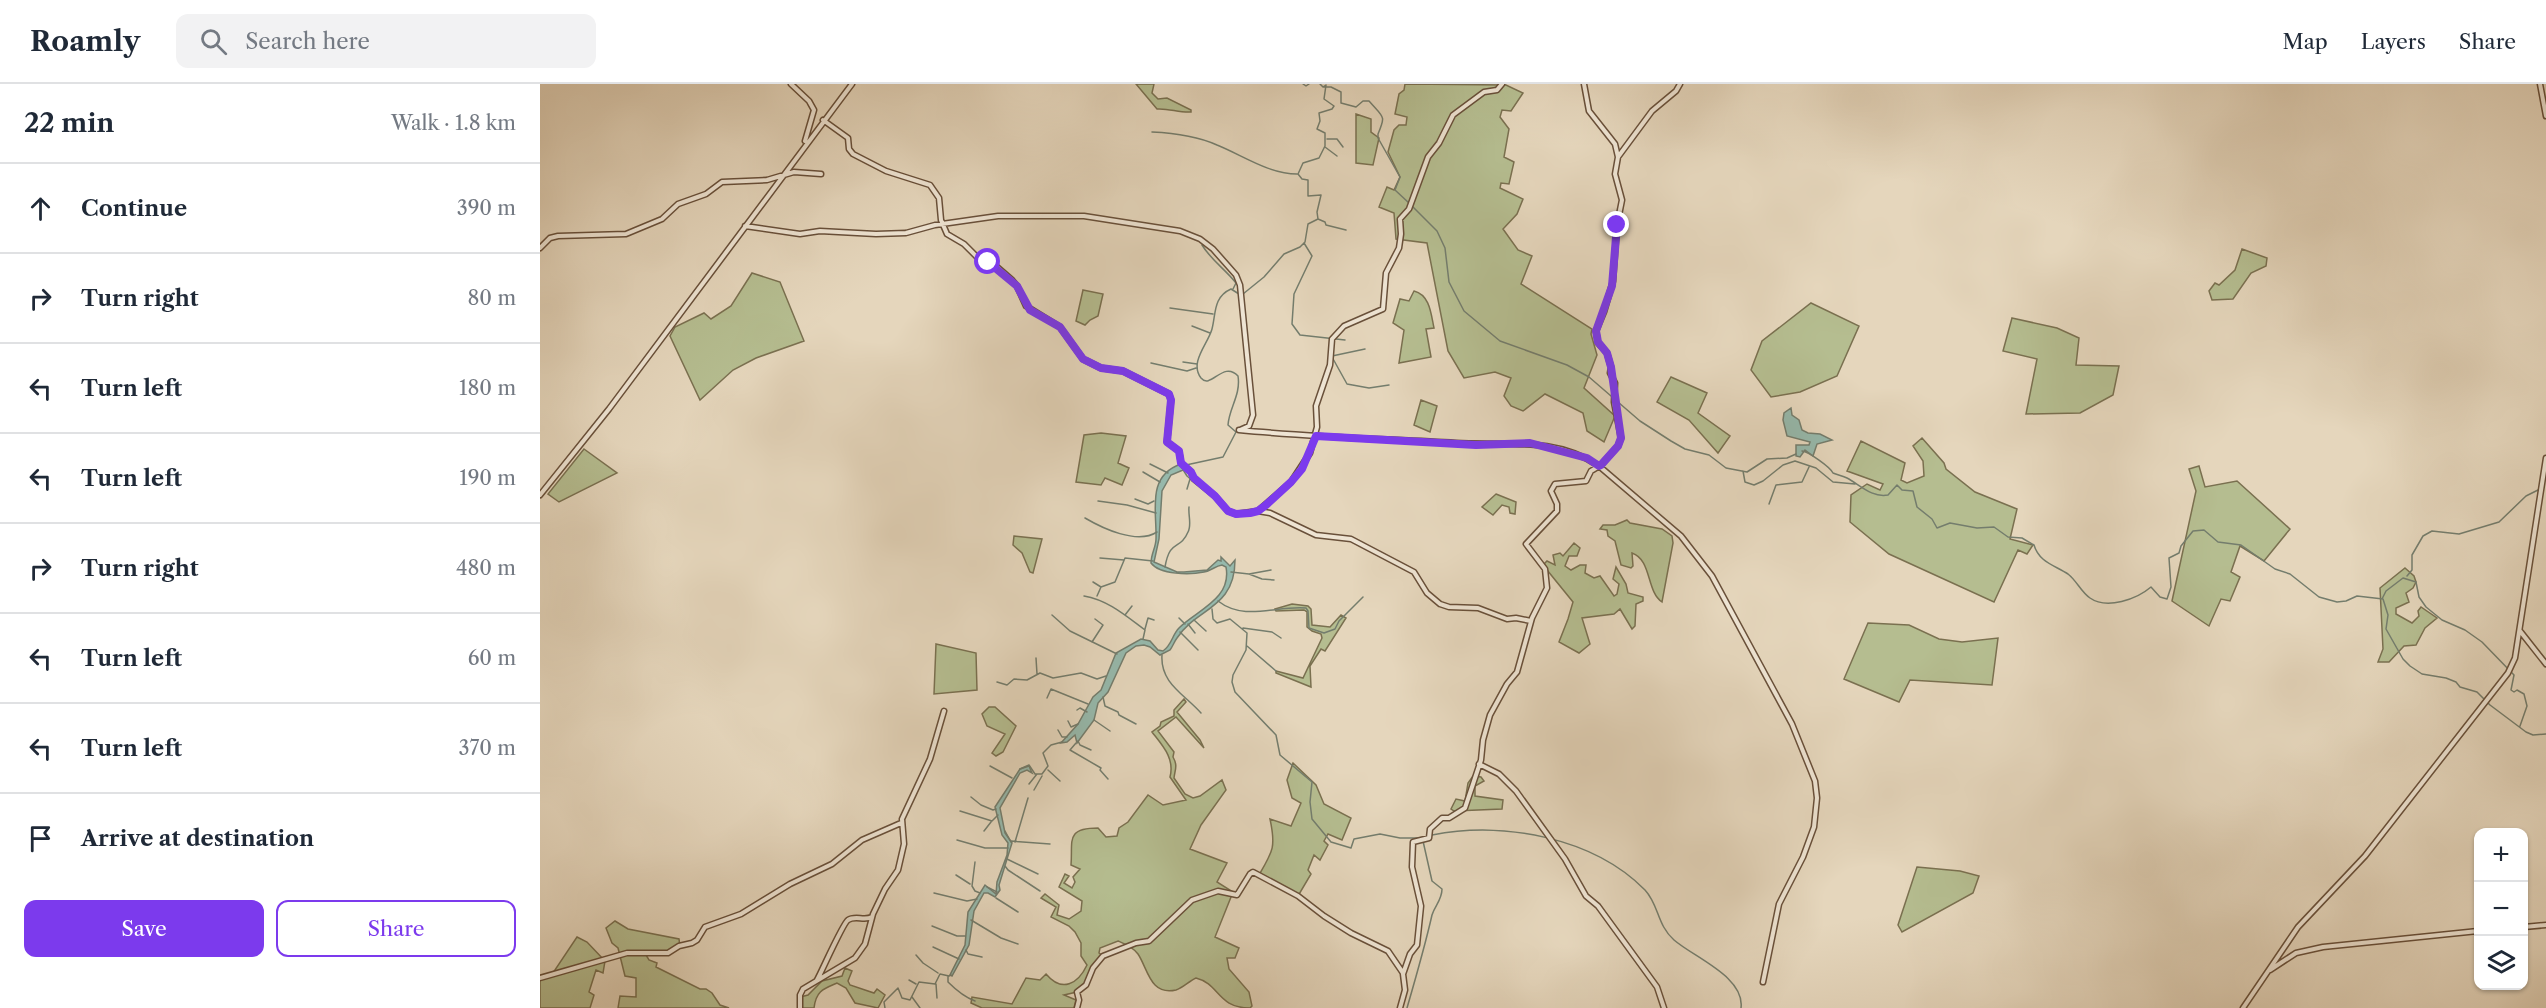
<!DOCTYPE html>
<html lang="en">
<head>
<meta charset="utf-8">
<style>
  :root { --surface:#fff; --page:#f2f2f3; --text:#1f2937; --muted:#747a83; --line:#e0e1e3; --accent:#7c3aed }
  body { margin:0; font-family:"Libre Caslon Text",serif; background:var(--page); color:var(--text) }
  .controls { position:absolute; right:18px; bottom:18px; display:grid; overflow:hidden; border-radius:12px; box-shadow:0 2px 4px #0004 }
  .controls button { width:54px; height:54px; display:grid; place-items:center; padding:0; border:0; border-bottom:2px solid var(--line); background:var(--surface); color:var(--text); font:30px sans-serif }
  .stop { position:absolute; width:18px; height:18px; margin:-14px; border:4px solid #7c3aed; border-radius:50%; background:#fff }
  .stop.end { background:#7c3aed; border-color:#fff; box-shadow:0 2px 6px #0008 }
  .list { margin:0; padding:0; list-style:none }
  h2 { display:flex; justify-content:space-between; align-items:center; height:78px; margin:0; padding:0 24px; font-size:26px }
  h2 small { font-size:20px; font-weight:400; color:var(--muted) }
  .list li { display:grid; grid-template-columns:39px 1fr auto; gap:18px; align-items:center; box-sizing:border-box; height:90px; padding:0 24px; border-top:2px solid var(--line) }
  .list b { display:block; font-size:22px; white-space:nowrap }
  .list em { font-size:20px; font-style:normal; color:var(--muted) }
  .actions { display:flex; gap:12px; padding:18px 24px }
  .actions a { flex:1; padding:14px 0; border:2px solid var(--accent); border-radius:12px; text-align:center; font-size:21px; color:var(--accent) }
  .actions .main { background:var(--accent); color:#fff }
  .icon { flex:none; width:33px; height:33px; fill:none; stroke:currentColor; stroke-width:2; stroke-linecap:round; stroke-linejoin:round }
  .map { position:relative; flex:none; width:2006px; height:924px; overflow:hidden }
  header { display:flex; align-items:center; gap:36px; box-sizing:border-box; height:84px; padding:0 30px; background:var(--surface); border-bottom:2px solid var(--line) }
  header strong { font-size:28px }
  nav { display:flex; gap:33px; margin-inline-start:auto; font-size:21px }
  .search { width:420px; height:54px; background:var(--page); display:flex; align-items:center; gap:15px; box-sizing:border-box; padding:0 21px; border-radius:12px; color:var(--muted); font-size:22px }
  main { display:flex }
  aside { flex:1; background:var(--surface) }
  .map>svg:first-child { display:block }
  .green { fill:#b5bd90; stroke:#7a7050; stroke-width:1.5 }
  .water { fill:#96b9ac; stroke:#747d6d; stroke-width:1.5 }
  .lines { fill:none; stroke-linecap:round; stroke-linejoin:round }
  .stream { stroke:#747d6d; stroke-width:1.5 }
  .minor-casing { stroke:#69503a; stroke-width:7 }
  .minor { stroke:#eee4d3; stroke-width:4 }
  .route { stroke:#7c3aed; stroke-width:8 }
</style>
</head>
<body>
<header>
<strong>Roamly</strong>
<div class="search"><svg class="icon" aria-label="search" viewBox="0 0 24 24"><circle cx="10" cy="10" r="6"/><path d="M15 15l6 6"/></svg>Search here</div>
<nav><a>Map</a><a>Layers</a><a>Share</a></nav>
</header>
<main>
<aside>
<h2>22 min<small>Walk · 1.8 km</small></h2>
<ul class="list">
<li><svg class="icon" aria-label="ahead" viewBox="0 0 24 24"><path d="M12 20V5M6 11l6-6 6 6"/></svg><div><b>Continue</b></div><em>390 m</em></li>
<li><svg class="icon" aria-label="right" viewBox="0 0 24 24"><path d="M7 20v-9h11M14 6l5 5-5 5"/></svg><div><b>Turn right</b></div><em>80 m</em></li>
<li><svg class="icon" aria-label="left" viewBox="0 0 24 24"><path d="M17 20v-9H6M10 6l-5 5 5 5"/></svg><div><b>Turn left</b></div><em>180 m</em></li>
<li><svg class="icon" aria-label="left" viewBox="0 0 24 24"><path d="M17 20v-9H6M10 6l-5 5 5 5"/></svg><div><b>Turn left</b></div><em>190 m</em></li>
<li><svg class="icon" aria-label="right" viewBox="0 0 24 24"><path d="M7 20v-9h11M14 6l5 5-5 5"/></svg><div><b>Turn right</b></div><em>480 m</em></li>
<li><svg class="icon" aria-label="left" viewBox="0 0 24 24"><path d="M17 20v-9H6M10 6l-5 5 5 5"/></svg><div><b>Turn left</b></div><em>60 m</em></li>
<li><svg class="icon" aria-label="left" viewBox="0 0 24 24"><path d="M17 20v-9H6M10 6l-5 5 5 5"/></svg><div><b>Turn left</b></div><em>370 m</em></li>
<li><svg class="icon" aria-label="arrive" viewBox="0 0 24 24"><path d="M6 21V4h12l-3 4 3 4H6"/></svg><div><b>Arrive at destination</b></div></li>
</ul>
<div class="actions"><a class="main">Save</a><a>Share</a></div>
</aside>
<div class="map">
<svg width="2006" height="924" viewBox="0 0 2006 924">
  <rect width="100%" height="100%" fill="#e5d6bc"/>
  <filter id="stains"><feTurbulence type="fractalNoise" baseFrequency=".00333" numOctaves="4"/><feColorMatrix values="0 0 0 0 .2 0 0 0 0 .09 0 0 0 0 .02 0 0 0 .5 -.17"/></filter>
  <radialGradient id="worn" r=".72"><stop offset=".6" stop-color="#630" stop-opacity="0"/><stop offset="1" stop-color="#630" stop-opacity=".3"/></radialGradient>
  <!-- green -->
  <path class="green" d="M596,0h18l-2,9 6,6 9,-1 24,12v2c-12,1 -22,-4 -34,-3z
    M865,0l101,1 17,8 -12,18 -9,-1 -2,7 9,12 -5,28 10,5 -5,22 -8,-1 -1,5 23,11 -6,15 -14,15 15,21 14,6 -11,28 71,45 -1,5 6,21 -13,33 31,28 -11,26 -17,-11 -4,-18 -38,-19 -22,17 -12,-5 -7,-10 7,-18 -16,-6 -31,6 -16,-27 -21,-108 -31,-4 -2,-26 -15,-6 8,-20 7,3 6,-13 -12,-25 6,-22 5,-5h7l1,-8 -12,-3 4,-20 5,-4z
    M816,30l15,5v13l8,6 -6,27 -17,-2z
    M1702,165l25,9 -1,8 -15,7 -18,26 -21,1 -3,-9 6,-8 4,2 16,-15z
    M212,189l28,9 24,59 -48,17 -23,12 -33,30 -30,-64 5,-9 29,-14 7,6 20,-13z
    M543,206l20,4 -5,22 -8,4 -5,5 -9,-4z
    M874,207c16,4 17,23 20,37l-8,1 5,28 -32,6 5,-33 -11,-7 7,-24 9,2z
    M1271,219l48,23 -22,50 -37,16 -29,5 -20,-27 11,-29z
    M1472,234l45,10 22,10 -3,27 43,1 -6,29 -33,18 -54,1 11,-55 -34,-8z
    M1131,293l36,16 -9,20 32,23 -12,17 -29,-33 -32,-18z
    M881,316l16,6 -7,26 -16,-7z
    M561,349l25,3 -8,27 11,5 -7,17 -17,-7 -4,7 -25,-3 8,-47z
    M1382,354l22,25 2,6 29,23 42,17 -7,30 23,6 -6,9 -9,-4 -24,52 -105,-48 -39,-32 1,-27 16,-11 13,6 3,-6 -36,-13 14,-30 44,22 -4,17 6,3 17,-7 -1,-15 -10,-15z
    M44,365l33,24 -58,29 -11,-8z
    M1659,382l6,21 32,-6 53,48 -26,32 -24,-15 -9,26 9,5 -10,24 -9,-2 -12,27 -37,-25 24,-110 -7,-22z
    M956,410l20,8 -1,12 -5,-1 -1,-6 -7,-2 -9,10 -11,-8z
    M1087,436l3,3 32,6 10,7 1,7 -11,59c-16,-11 -10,-42 -30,-49l1,13 -2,2 -10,-3 -6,-24 -7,-5 -1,-6 -7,-1 3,-4h12z
    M474,452l28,3 -9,34 -3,-1 -8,-19 -9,-8z
    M1034,459l6,5 -3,8h-8l-4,10 6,4 9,-5h6l-1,8 9,5 6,-2 14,20 3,-2 2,-10 -6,-5 3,-12 10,17 2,9 15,4v4l-7,3 -1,22 -3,3 -12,-20 -6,5 -32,4 8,26 -11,9 -20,-11 9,-23 5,-17 -30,-37 4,-4 8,4 -2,-10 7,-2 3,3z
    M1865,484l9,8 2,6 -3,6 -7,5 3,9 -13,6v6l16,9 7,-7 -1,-5 3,-4 16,11 -12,10 -9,17 -12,1 -15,16h-11l5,-13 -3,-61z
    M752,520l16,2 3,3 1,16 18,2 11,-12 5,3 -21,33 -4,-2 -11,17 1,21 -35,-14v-2l27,7 19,-40 -1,-4 -9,-3 -5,-4v-15l-3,-2 -28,1 -1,-2z
    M1328,539l41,2 30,14 23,3 36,-4 -6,47 -82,-5 -11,22 -55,-23z
    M396,560l40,9 1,37 -43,4z
    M644,615l2,3 -9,10 23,28 4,8 -28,-31 -18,14 16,21 -1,5c5,9 2,12 1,21l11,16 8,4 7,-2 22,-16 4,10 -25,35 -11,24 37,14 -10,19 16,10 -18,45 24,11 -4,10h-8l2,11 20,23 3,14 -2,2c-33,0 -30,-24 -54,-30 -7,3 -13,10 -20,12 -26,6 -28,-21 -38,-36 -5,-7 -13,-10 -20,-13l-18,7 -1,5 4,3 -22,35 -17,4 12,5 -2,8h-92l-11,-5 1,-6 40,7 14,-26 14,2 6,-6c16,19 32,10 41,-9l-6,-9v-13l-6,-11 -6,-6 -18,-9 5,-10 -15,-9 4,-4 14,11 -2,10 12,4 12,-8 1,-10 -23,-14 6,-13 4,2 -5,7 8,5 3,-6 -2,-5 7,-8 -9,-4c2,-24 -6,-37 27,-37l8,9 11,-1 2,-8 9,-6 20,-27 15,10 23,-5 -16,-23c5,-19 -8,-32 -18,-45l8,-6 1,-4 13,-6v-6z
    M449,623h6l21,19 -13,26 -7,4 -4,-3 13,-19 -18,-8 -5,-12z
    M753,679l23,22 8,19 27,14 -9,22 -14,-6 -4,7 4,4 -8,15 -6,-5 -6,15 3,4 -13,22 -39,-21c14,-24 17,-28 11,-56l21,7 10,-23 -9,-5 -5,-18z
    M933,692l8,1 3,4 -9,5v10l28,4 -1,9 -48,2 -3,-2 5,-10 9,2 3,-18z
    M1377,783l43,4 19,5 -6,17 -71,39 -4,-7z
    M75,837l13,8 51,10 1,8 -6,4 -28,4 3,5 8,3 -1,4 44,22h6l6,4 8,12 9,3h-111l2,-12 16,1v-19l-11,-2 -7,-28 -6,-5 -6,-15z
    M37,853l10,5 18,19 -2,12 -7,-3 -7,22 5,3 -4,13h-50v-29l13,-6z
    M305,884l7,3 -4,10 2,4 24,8 3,-4 8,6 -7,13 -23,-5 -9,-15 -9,-5c-14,6 -21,8 -23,25h-14v-11l8,-2 14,-14 20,-5z"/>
  <!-- water -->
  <path class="water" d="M1251,324l1,7 7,5 3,10 6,3 12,1 12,6 -15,4 -4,12 -8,-6 -5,7 -4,-1v-11h13l1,-3 -23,-6 -4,-16 1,-7z
    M641,380l2,6 -12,5 -9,16 -3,48 -5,23 23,10h7l23,-2 11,-10 3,1v-4l9,9 5,-6c0,49 -39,48 -58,78 -3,4 -4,8 -7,12l-10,5 -10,-8 -6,-2 -8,1 -10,7 -18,39 -10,11 -4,17 -17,23 -2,-8 -8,7 -6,1 17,-19 15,-27 8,-7 15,-37 25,-14 9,2 8,9 5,1c9,-6 9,-16 16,-23 18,-18 53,-29 47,-61l-4,-2c-7,1 -11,6 -18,7 -14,3 -44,3 -53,-9 0,-9 5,-16 5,-24 1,-28 -10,-63 25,-75z
    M489,682l3,7 -5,-3 -7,3 -20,35 5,25 7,10 -13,42 1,5 -5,7 -7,-4h-4l-10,18 -5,34 -17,31 -2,-1 15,-30 3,-33 17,-27 11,9 1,-12 10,-27 1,-12 -6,-8 -7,-28 25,-38z"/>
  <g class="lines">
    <!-- stream -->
    <path class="stream" d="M763,0l3,2 3,-2
      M783,3h8l10,5v11l15,4 7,-6h6c15,17 17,14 9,33v4l22,39 -5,13 14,13
      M612,48c22,1 45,4 65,13 25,10 52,29 80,29
      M787,55h10l6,8
      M785,63l12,9
      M872,122l25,25 8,17 4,34 15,29 36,30 67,24 22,12 51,44 31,20 14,8 24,6 17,13 21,4 20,-13 20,-1 9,-4
      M778,135l7,3 1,3 20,5
      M764,159l8,13 -18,38 -2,30 8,11 45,5
      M662,161c9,15 23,24 34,38l-3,6
      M703,210l21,-17 20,-23 16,-7 5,-5 3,-18 10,-5 -1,-7 4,-17 -13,1v-16l-6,-1 -4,-5 5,-11 16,-5 6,-12v-13l-8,-4 3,-8 -1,-8 13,-4 2,-3 -10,-7 2,-14 -3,2 -3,-3
      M630,224l43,6
      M652,242l18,7
      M792,272l33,-7
      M792,273l15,27 22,4 20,-3
      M643,278l14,2
      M611,279l36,8 9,-3
      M1262,367c7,1 28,16 31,22 5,2 10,3 14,5 13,7 25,20 41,17l9,-10 5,5 11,1 4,16 15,12 5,9 13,-5 27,5 17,-1 14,10 14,1 12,7c5,17 20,20 34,29 9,7 13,18 22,24 17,12 47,1 61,-11l9,10 7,2 4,-12 -2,-29 10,-5 2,-7 12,-15 11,-1 14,12 23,3 34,24 15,5 29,23 18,5 9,-1 11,-5 26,3 5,16 -2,14 17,30 7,7 12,8 24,4 10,4 4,5 17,5 13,13 36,27 7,3 13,-1
      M610,380l18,9
      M646,381l37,-8 13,-25 -8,-7c1,-17 13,-30 10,-49 -15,-16 -27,14 -37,2 -12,-16 7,-34 11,-49 4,-15 1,-32 19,-40l8,5
      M642,384l5,8 7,6
      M1203,387l2,11 9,3 9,-4 20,-16 12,-4 21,7 17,14 22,2
      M603,388l17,10
      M647,405l3,-10
      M595,415l13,5 6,-3
      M558,417l29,4 29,8
      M1229,420l7,-19 26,-3 7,-15
      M545,434c17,10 52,27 72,14
      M560,474l24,2
      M625,483c5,-29 15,-16 23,-35 4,-7 0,-17 1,-25
      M691,488l18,2 22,-4
      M709,490l13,5 12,1
      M1867,492l5,-6v-15l11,-19 9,-5 27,3 40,-12 27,-26 14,-7
      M553,498l8,5
      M544,512c24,4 42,20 61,34l-2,9
      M557,512l4,-9 14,-5 10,-24 28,3
      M1842,515l4,-8 17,-13 13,4 3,15 7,10 16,13 23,10 17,12 32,33 -3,15 3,2 3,-2 7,4 3,12 -7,20
      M678,517c27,21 59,4 88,7l2,3 1,17 15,5 11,-4 4,-8 24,-24
      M672,525l1,10 4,4 13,-4 17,14 -1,17 -13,25 -1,7 3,10 41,43 4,20 32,27 -2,20 2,17 19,23 20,6 3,-9 26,-5 20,4h20
      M512,531l18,16 47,23
      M585,531l7,-9
      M639,534l6,6
      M654,536l12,11
      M648,540l7,9
      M703,544l29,4 9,6
      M605,545l3,-11 6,2
      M640,548l18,18
      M552,558l11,-17 -8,-6
      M707,562l29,25
      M622,571c-2,28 22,39 39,58
      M496,574l1,16
      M457,598l10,3 7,-6 13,1 13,-7 13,5 28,-5 16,6 9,-3
      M563,613l2,9 13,6 1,3 17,9
      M507,614l4,-9 37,15
      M537,626l3,-2 7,4
      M554,636l16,11
      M528,637l3,6 7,-3
      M518,646l4,7h5
      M538,657l2,4 11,5
      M536,659l-6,7 31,18 -1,2 8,9
      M450,682l22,12
      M480,685l9,-4 6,9h7l6,-8 -5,-13 8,-8 11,-3
      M508,686l12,11
      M489,700l8,-10
      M494,706l8,-14
      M431,713l10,8 12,5 3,-1
      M420,727l32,10 6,-6
      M444,747l7,-9
      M465,747l6,11
      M892,751c70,-14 161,2 213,55 14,15 12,35 29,50 21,18 71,37 67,68
      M417,756l28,8h23
      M471,757l39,3
      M475,758l13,-44
      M467,775l31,15
      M435,778l-3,24 3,5 5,2
      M465,782l3,4 32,21
      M416,791l14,9
      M447,803l10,5
      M394,809l33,8 10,-2
      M456,814l22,14
      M431,836l30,18 17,6
      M392,842l25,10h8
      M393,863l26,12
      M426,866l2,4 14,3
      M376,871l7,8 15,10
      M408,893v5c8,8 16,15 27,19
      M369,896l7,4
      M396,900l1,14
      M372,913l8,11
      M345,924l-1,-6 14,-14 4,10 8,2 9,-18 16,2 5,-10 9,2 2,-1
      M867,924c9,-31 18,-62 25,-93 3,-10 10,-15 10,-26l-10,-8 -9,-40"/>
    <defs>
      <path id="minor" d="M251,0l18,17 5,9 -9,31
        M1044,0l5,27 26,33 3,13
        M2000,0l6,32
        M283,36l25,18 1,11 4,5 33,17 44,14 9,13 2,22 6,14 17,10 15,15 18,8 15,13 5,6 9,20 34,21 23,32 18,9 22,3 46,23 2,6 -4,42 12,9 2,12 10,9 3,7 21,17 13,15 8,3 22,-3 12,2 46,22 35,4 63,33 13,21 13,11 9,3 29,1 29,11 9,-1 15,3
        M205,142l55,8 20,-3 56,3 30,-1 29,-8 63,-9h86l96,15 20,8 13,10 23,26 4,10 13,130 -4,11 -9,4
        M0,164l10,-10 8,-2 68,-2 36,-15 16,-15 28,-10 16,-12 45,-2 27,-8 27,2
        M699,346c72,7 145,9 217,13 49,3 99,-7 143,23l82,70 31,40 80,148 23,57 2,17 -3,29 -11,30 -24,47 -16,78
        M0,411l69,-86 243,-325
        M718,427l33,-29 19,-29 7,-26 -1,-21 14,-41 2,-26 12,-13 39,-17 3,-36 13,-25 2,-14 -1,-15 9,-10 19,-52 11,-14 14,-28 31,-23 13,-2 5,-6
        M1980,547l26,33
        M939,680l20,10 17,17 49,68 21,37 12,10 59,81 7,21
        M1984,843l22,-2
        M1730,886l26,-17 27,-6 155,-16
        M0,894l87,-25h41l11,-7 13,-3 5,-3 8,-13 36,-13 49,-30 42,-20 30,-24 39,-17
        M277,896c5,-9 26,-57 31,-60 7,-5 16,1 24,-3
        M260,924v-13l3,-6 52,-31 10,-14 8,-30 12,-25 13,-19 6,-26 -2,-25 28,-60 14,-48
        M537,924l2,-8 -2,-8 9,-7 7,-17 10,-12 33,-13 13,-2 43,-41 26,-9 19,4 13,-21 3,-2 45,24 26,20 27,17 37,18 15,22
        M860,924l5,-18 -2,-16 7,-20 7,-9 4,-39 -9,-39 1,-25 16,-4 1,-9 12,-11h7l16,-10 16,-48 2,-20 7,-25 17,-31 10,-12 15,-54 15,-30 -2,-19 -19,-25 31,-33v-7l-6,-13 4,-7 31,-3 5,-10 10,-6 17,-19 3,-8 -7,-36 1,-19 -5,-10 1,-6 -4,-14 -9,-10 -2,-12 8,-19 9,-31 4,-56 5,-25 -7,-26 3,-17 34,-46 24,-20 4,-7
        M1703,924l55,-81 67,-71 143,-183 7,-15 31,-200"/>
    </defs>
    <!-- minor casing -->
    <use href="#minor" class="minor-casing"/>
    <!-- minor -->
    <use href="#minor" class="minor"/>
  </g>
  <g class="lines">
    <!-- route -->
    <path class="route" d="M448,178l29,24 13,24 30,17 23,32 18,9 22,3 46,23 2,6 -4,42 12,9 2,12 10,9 3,6 21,18 13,15 8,3 14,-1 8,-2 8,-6 25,-23 11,-13 14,-33 160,9 54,-2 57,15 12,8 2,-1 17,-19 3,-8 -10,-71 -4,-14 -9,-11 -2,-11 16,-45 5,-61"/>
  </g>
  <rect width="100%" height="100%" filter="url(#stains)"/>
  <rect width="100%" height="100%" fill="url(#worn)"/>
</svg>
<div class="controls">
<button>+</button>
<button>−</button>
<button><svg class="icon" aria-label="layers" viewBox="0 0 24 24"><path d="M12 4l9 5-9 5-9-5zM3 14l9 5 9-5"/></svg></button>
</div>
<div class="stop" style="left:448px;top:178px"></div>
<div class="stop end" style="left:1077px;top:141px"></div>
</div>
</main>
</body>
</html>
